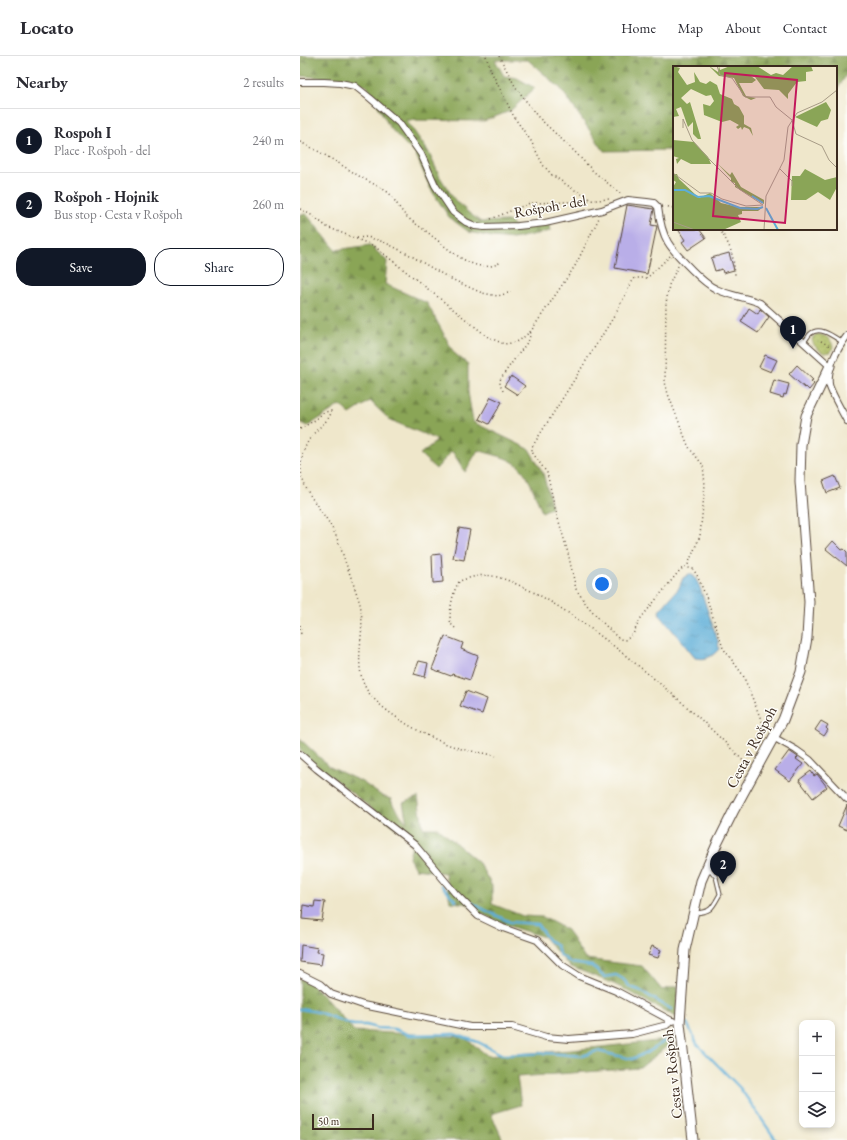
<!DOCTYPE html>
<html lang="en">
<head>
<meta charset="utf-8">
<style>
  :root { --surface:#fff; --page:#f2f2f3; --text:#2b2b33; --muted:#7c7c81; --line:#e1e1e2; --accent:#111827 }
  body { margin:0; font-family:"EB Garamond",serif; background:var(--page); color:var(--text) }
  .controls { position:absolute; right:12px; bottom:12px; display:grid; overflow:hidden; border-radius:8px; box-shadow:0 2px 6px #0003 }
  .controls button { width:36px; height:36px; display:grid; place-items:center; padding:0; border:0; border-bottom:1px solid var(--line); background:var(--surface); color:var(--text); font:20px sans-serif }
  .scale { position:absolute; left:12px; bottom:10px; width:62px; box-sizing:border-box; padding-left:4px; border:2px solid #3b2a1e; border-top:0; font-size:11px; line-height:14px; white-space:nowrap; color:#3b2a1e; -webkit-text-stroke:3px #fdfcf7; paint-order:stroke }
  .you { position:absolute; left:302px; top:528px; width:14px; height:14px; margin:-10px; border:3px solid #fff; border-radius:50%; background:#1a73e8; box-shadow:0 0 0 6px #1a73e833 }
  .badge { display:grid; place-items:center; width:26px; height:26px; border-radius:50%; background:var(--accent); color:#fff; font-size:13px; font-weight:700 }
  .pin { position:absolute; translate:-50% -33px; filter:drop-shadow(0 1px 2px #0008) }
  .pin::after { content:''; position:absolute; top:21px; width:14px; height:12px; background:inherit; clip-path:polygon(0 0,100% 0,50% 100%) }
  .list { margin:0; padding:0; list-style:none }
  h2 { display:flex; justify-content:space-between; align-items:center; height:52px; margin:0; padding:0 16px; font-size:17px }
  h2 small { font-size:13px; font-weight:400; color:var(--muted) }
  .list li { display:grid; grid-template-columns:26px 1fr auto; gap:12px; align-items:center; box-sizing:border-box; height:64px; padding:0 16px; border-top:1px solid var(--line) }
  .list b { display:block; font-size:15px; white-space:nowrap }
  .list p { margin:0; font-size:13px; white-space:nowrap; color:var(--muted) }
  .list em { font-size:13px; font-style:normal; color:var(--muted) }
  .actions { display:flex; gap:8px; padding:12px 16px }
  .actions a { flex:1; padding:9px 0; border:1px solid var(--accent); border-radius:16px; text-align:center; font-size:14px; color:var(--accent) }
  .actions .main { background:var(--accent); color:#fff }
  .icon { flex:none; width:22px; height:22px; fill:none; stroke:currentColor; stroke-width:2; stroke-linecap:round; stroke-linejoin:round }
  .map { position:relative; flex:none; width:547px; height:1084px; overflow:hidden }
  header { display:flex; align-items:center; gap:24px; box-sizing:border-box; height:56px; padding:0 20px; background:var(--surface); border-bottom:1px solid var(--line) }
  header strong { font-size:19px }
  nav { display:flex; gap:22px; margin-inline-start:auto; font-size:14px }
  main { display:flex }
  aside { flex:1; background:var(--surface) }
  .map>svg:first-child { display:block }
  .grass { fill:url(#grass-dots); stroke:#747440 }
  .forest { fill:url(#forest-firs); stroke:#62683a }
  .water { fill:url(#water-ripples); stroke:#4c6c7b }
  .lines { fill:none; stroke-linecap:round; stroke-linejoin:round }
  .stream { stroke:#5daed8; stroke-width:2.5 }
  .building { fill:#b9aee8 }
  .lane-casing { stroke:#564638; stroke-width:5 }
  .street-casing { stroke:#564638; stroke-width:8 }
  .secondary-casing { stroke:#564638; stroke-width:11 }
  .path { stroke:#564638; stroke-width:1.5; stroke-dasharray:1 3; stroke-linecap:butt }
  .lane { stroke:#fff; stroke-width:3 }
  .street { stroke:#fff; stroke-width:6 }
  .secondary { stroke:#fff; stroke-width:9 }
  .labels { text-anchor:middle; dominant-baseline:central; stroke-width:3; stroke-linejoin:round; paint-order:stroke }
  .street-label { font-size:15px; fill:#3b2a1e; stroke:#fdfcf7 }
  .inset-river { fill:none; stroke:#5daed8; stroke-width:2 }
  .inset-road { fill:none; stroke:#a79b86; stroke-width:1 }
  .view { fill:#c2185b; fill-opacity:0.15; stroke:#c2185b; stroke-width:2 }
  .inset-edge { fill:none; stroke:#3b2a1e; stroke-width:2 }
</style>
</head>
<body>
<header>
<strong>Locato</strong>
<nav><a>Home</a><a>Map</a><a>About</a><a>Contact</a></nav>
</header>
<main>
<aside>
<h2>Nearby<small>2 results</small></h2>
<ul class="list">
<li><span class="badge">1</span><div><b>Rospoh I</b><p>Place · Rošpoh - del</p></div><em>240 m</em></li>
<li><span class="badge">2</span><div><b>Rošpoh - Hojnik</b><p>Bus stop · Cesta v Rošpoh</p></div><em>260 m</em></li>
</ul>
<div class="actions"><a class="main">Save</a><a>Share</a></div>
</aside>
<div class="map">
<svg width="547" height="1084" viewBox="0 0 547 1084">
  <defs>
    <pattern id="grass-dots" width="8" height="8" patternUnits="userSpaceOnUse"><rect width="8" height="8" fill="#aebe61"/><path d="M2 2h.1M6 6h.1" fill="none" stroke="#8f9b4f" stroke-width="1.8" stroke-linecap="round"/></pattern>
    <pattern id="forest-firs" width="22" height="20" patternUnits="userSpaceOnUse"><rect width="22" height="20" fill="#8aa557"/><path d="M5 1l3.5 6h-7zM16 11l3.5 6h-7z" fill="#728747"/></pattern>
    <pattern id="water-ripples" width="26" height="14" patternUnits="userSpaceOnUse"><rect width="26" height="14" fill="#5daed8"/><path d="M2 4q2-2 4 0t4 0M15 11q2-2 4 0t4 0" fill="none" stroke="#4e8eaf"/></pattern>
  </defs>
  <rect width="100%" height="100%" fill="#fdfcf7"/>
  <filter id="ink" filterUnits="userSpaceOnUse"><feTurbulence type="fractalNoise" baseFrequency=".025" numOctaves="2"/><feDisplacementMap in="SourceGraphic" scale="8" xChannelSelector="R" yChannelSelector="G"/><feConvolveMatrix kernelMatrix="1 2 1 2 8 2 1 2 1" color-interpolation-filters="sRGB"/></filter>
  <filter id="wash" filterUnits="userSpaceOnUse"><feTurbulence type="fractalNoise" baseFrequency=".012" numOctaves="4" result="noise"/><feDisplacementMap in="SourceGraphic" scale="16" xChannelSelector="R" yChannelSelector="G"/><feGaussianBlur stdDeviation="0.9" result="paint"/><feColorMatrix in="noise" values="0 0 0 0 0 0 0 0 0 0 0 0 0 0 0 0 0 1.4 0 .05"/><feComposite in="paint" operator="in"/></filter>
  <g filter="url(#wash)">
    <rect width="100%" height="100%" fill="#efe7cb"/>
    <!-- grass -->
    <path class="grass" d="M518,278c7,1 13,5 15,12l-2,6 -7,1c-7,-3 -19,-15 -6,-19z"/>
    <!-- forest -->
    <path class="forest" d="M0,0h547v18l-11,17v-24h-162v83l-70,1 -43,-62 -33,-29h-33l9,16 13,2 18,10 -25,23 -26,10 -78,-1 22,31 12,26 14,22 15,14 12,9 27,-1 9,6 32,-3 1,7 -37,8 -21,-2 -23,-5 -20,-15 -19,-29 -14,-33 -26,-27 -23,-42 -24,-7 -43,-3z
      M0,158h6l30,36 34,-5 17,16 -2,23 42,19 27,50 14,11v28l5,30 56,27 14,24 9,34 -10,5c-7,-16 -13,-41 -29,-50 -10,-6 -24,-8 -35,-12l-13,22 -13,-21 -16,18 -16,-15 18,-14 -48,-20 -20,-19 -20,13 -10,-9 -32,21 -8,-4z
      M0,683l30,28 32,15 20,14 9,3 2,6 14,18 -4,-20 15,-6 5,31h15l41,35 13,23v18l31,12 20,1 24,13 18,29 57,7 20,24 16,-4 -2,31 -62,-33 -45,-18 -25,-29 -35,-11 -32,-14 -7,-8 -20,-2 -5,-29 -30,-4 -6,-11 4,-17 -108,-85 -5,-6z
      M0,922l11,4 43,49 110,6 24,19 84,-6 104,-11 -36,29 -123,9 4,28 -30,9 12,26h-203z"/>
    <!-- water -->
    <path class="water" d="M389,518l5,2 5,9 19,56 1,8c-8,9 -13,11 -24,9l-35,-43 -1,-4 20,-23 4,-10z"/>
    <g class="lines">
      <!-- stream -->
      <path class="stream" d="M141,829l15,16
        M167,844l18,10 25,12 27,2 12,17 8,5 2,8 12,9 21,3 12,11 12,-2 7,4 7,8 9,3 32,19
        M0,953l18,3 35,13h13l11,3 17,1 16,6 44,-1 24,8 25,13 44,-2 35,3 15,-5 35,8 18,-8 20,-14
        M387,967l10,21 43,44 36,52"/>
    </g>
    <g id="blocks">
      <!-- building -->
      <path class="building" d="M327,149l27,4 -3,16 6,1 -10,48 -32,-6z
        M378,173h21l7,9 -18,12 -6,-8 3,-2z
        M429,197l5,17 -11,3 -1,-4 -7,2 -4,-13z
        M449,252l9,6 2,-5 9,8 -11,16 -17,-11z
        M465,299l12,5 -6,12 -12,-5z
        M497,309l16,15 -2,1 3,3 -5,6 -3,-3 -1,1 -16,-14z
        M211,320l14,10 -7,9 -14,-9z
        M474,324l15,4 -3,11 -2,-1 -1,4 -13,-4z
        M191,341l11,5 -13,22 -10,-5z
        M535,420l5,12 -13,5 -4,-12z
        M159,472l11,2 -6,30 -11,-2z
        M533,485l9,9 2,-1 3,3v14l-21,-17z
        M141,498l2,28 -10,1 -1,-28z
        M145,580l18,7 -2,6 17,7 -8,24 -18,-6 -1,2 -19,-7z
        M119,605l9,2 -3,14 -11,-3z
        M166,635l21,8 -5,15 -22,-8z
        M521,665l7,4 -2,3 2,2 -4,6 -9,-6z
        M489,695l9,6 -2,2 7,5 -13,17 -15,-11z
        M511,715l3,5 3,-2 10,13 -14,11 -14,-18z
        M547,749v25l-9,-4z
        M15,845l10,1 -3,19 -20,-2 1,-14 11,2z
        M1,889l17,3 -1,4 6,1 -2,12 -21,-3z
        M352,890l9,4 -3,8 -10,-3z"/>
    </g>
  </g>
  <g filter="url(#ink)">
    <use href="#blocks" fill-opacity="0" stroke="#564638" stroke-width="1"/>
    <g class="lines">
      <defs>
        <path id="lane" d="M504,286c2,-2 4,-6 6,-8 10,-9 24,3 32,8
          M395,857c17,-1 17,-5 25,-19l-4,-17 -8,-10"/>
        <path id="street" d="M0,26h24l16,1 15,3 15,12 29,25 22,31 14,31 18,27 13,10 9,4 9,1 34,-1 27,-3 57,-13 26,-10 19,2 7,1 4,4c4,33 11,40 34,63 7,7 15,15 24,19 14,7 30,8 44,14l70,63
          M547,280c-10,13 -20,32 -18,48 1,7 14,29 18,37
          M473,681l23,13 14,10 37,39
          M0,698l17,15 98,76 40,48 23,23 25,12 34,12 25,25 17,11 37,15 54,29
          M0,918l20,10 11,10 32,11 107,22h42l34,10 23,2 63,-5 35,-9 3,-5 3,1"/>
        <path id="secondary" d="M393,1084l-13,-117 5,-73 16,-69 16,-37 17,-34 49,-90 18,-48 6,-34 2,-36 -9,-121 1,-36 5,-29 24,-50"/>
      </defs>
      <!-- lane casing -->
      <use href="#lane" class="lane-casing"/>
      <!-- street casing -->
      <use href="#street" class="street-casing"/>
      <!-- secondary casing -->
      <use href="#secondary" class="secondary-casing"/>
      <!-- path -->
      <path class="path" d="M186,0l5,15 23,46 17,24 12,24 9,10 21,14 19,11
        M199,0l16,30 22,30 37,35 19,20 29,24
        M0,86c21,10 40,22 59,34 10,6 20,10 30,17 6,7 11,17 18,24 8,7 17,12 25,19 18,14 45,41 69,26
        M364,150l10,2
        M0,153l13,7 14,11 47,19 114,91 16,7 8,-1 7,-2 12,-10 44,-65 24,-48
        M191,163l39,-16 37,-1 43,-3
        M419,173c12,17 14,25 16,46
        M57,182l10,-1 17,5 24,12 41,24 33,15 16,3 13,-4
        M370,200l-23,22h-12l-3,4 -19,36 -81,129v5l15,21 8,35 13,45 8,36 10,15 15,17 18,18 7,1 7,-6 8,-16 39,-48 5,-3 8,2 4,6 10,24 16,49 20,27 19,47 1,6 -6,14 2,4
        M378,210l-9,19 -3,18 -1,79 3,12 19,49 3,6 13,16 2,20 -5,51 -13,31
        M521,285l10,6
        M203,335l-3,-6v-5l8,-12 21,-28 2,-9
        M0,373l15,-9 9,-8 7,-1v2c-2,6 -7,10 -11,14 -13,12 -19,25 -19,42 1,23 21,40 31,59 6,11 10,24 14,36 5,13 10,27 14,40 7,29 -10,63 9,89 17,23 69,51 97,57 10,2 20,3 30,6
        M0,569l1,8 -1,1
        M155,572l-4,-4c-3,-8 2,-37 9,-43 10,-4 22,-7 32,-5 14,2 33,12 45,18 38,21 71,47 104,74 37,30 74,63 107,98"/>
      <!-- lane -->
      <use href="#lane" class="lane"/>
      <!-- street -->
      <use href="#street" class="street"/>
      <!-- secondary -->
      <use href="#secondary" class="secondary"/>
    </g>
  </g>
  <g class="labels">
    <!-- street labels -->
    <g class="street-label">
      <text transform="translate(250 150) rotate(-10)">Rošpoh - del</text>
      <text transform="translate(451 691) rotate(-62)">Cesta v Rošpoh</text>
      <text transform="translate(372 1018) rotate(-96)">Cesta v Rošpoh</text>
    </g>
  </g>
  <!-- overview -->
  <g transform="translate(373 10)">
    <rect width="164" height="164" fill="#efe7cb"/>
    <path d="M0,0l7,2 -2,4 9,13 8,-3 -1,-10 6,10 6,2 4,-3 7,4 3,9 12,5 2,5 5,3 5,9v8l7,4 2,8 -4,-7 -5,-2 -2,3 -1,-3 -3,2 -2,-2 3,-2 -9,-5 -8,2 -18,-7 -1,-11 7,2 4,-5 -3,-6 -5,1 -15,-7 -10,9 6,6 3,-2 10,33 1,4h-3l-5,-5v-12l-5,5 -7,-20 -5,2 3,7 -6,1zM36,0l9,6 1,-6 1,4 10,-4h27l14,9 5,-2 7,2 10,-9h18l2,5 -7,1v9l-9,1 -9,12v5l-9,-9 -15,-1 -9,-12 -4,-1 5,4 -4,3h-13l7,13 10,2 -5,2 -8,-4 -9,-18 -15,-2zM153,36l5,8 -3,9 -7,2 -4,6 -22,-10zM0,74l21,2 14,15 3,7h-20l-10,-5 -4,5 -1,-5 3,-1 -6,-2zM44,97l13,12 2,-3 9,15 23,13v4l-29,-17v-4l-4,-1v-4zM132,103l20,11 12,-3v10l-7,13 -12,-8 -12,8h-15l1,-24h8zM0,108h4l2,5 20,19 11,-5 11,10 17,4h25l-5,4h-16v3l-4,1 3,7 -18,8h-48l-2,-1v-42l3,-5 -3,-2z" fill="#8aa557"/>
    <path class="inset-river" d="M0,124h12l13,7 11,-1 31,12 17,1 6,-2M79,130l11,7M93,142l12,22"/>
    <path class="inset-road" d="M44,0l3,9 12,3 13,19h25l6,10 16,13 4,14 26,12 7,14 8,8M10,62v-9l9,21 18,20 29,29 24,16M107,103l12,12v5M0,107l27,20h11l11,6 24,7 17,-1M0,156l22,8M91,164l2,-34 18,-36 4,-33 9,-14 25,-11 15,-12"/>
    <path class="view" d="M52,7l72,7 -12,143 -72,-7z"/>
    <rect width="164" height="164" class="inset-edge"/>
  </g>
</svg>
<div class="controls">
<button>+</button>
<button>−</button>
<button><svg class="icon" aria-label="layers" viewBox="0 0 24 24"><path d="M12 4l9 5-9 5-9-5zM3 14l9 5 9-5"/></svg></button>
</div>
<div class="scale">50 m</div>
<div class="you"></div>
<div class="pin badge" style="left:493px;top:293px">1</div>
<div class="pin badge" style="left:423px;top:828px">2</div>
</div>
</main>
</body>
</html>
